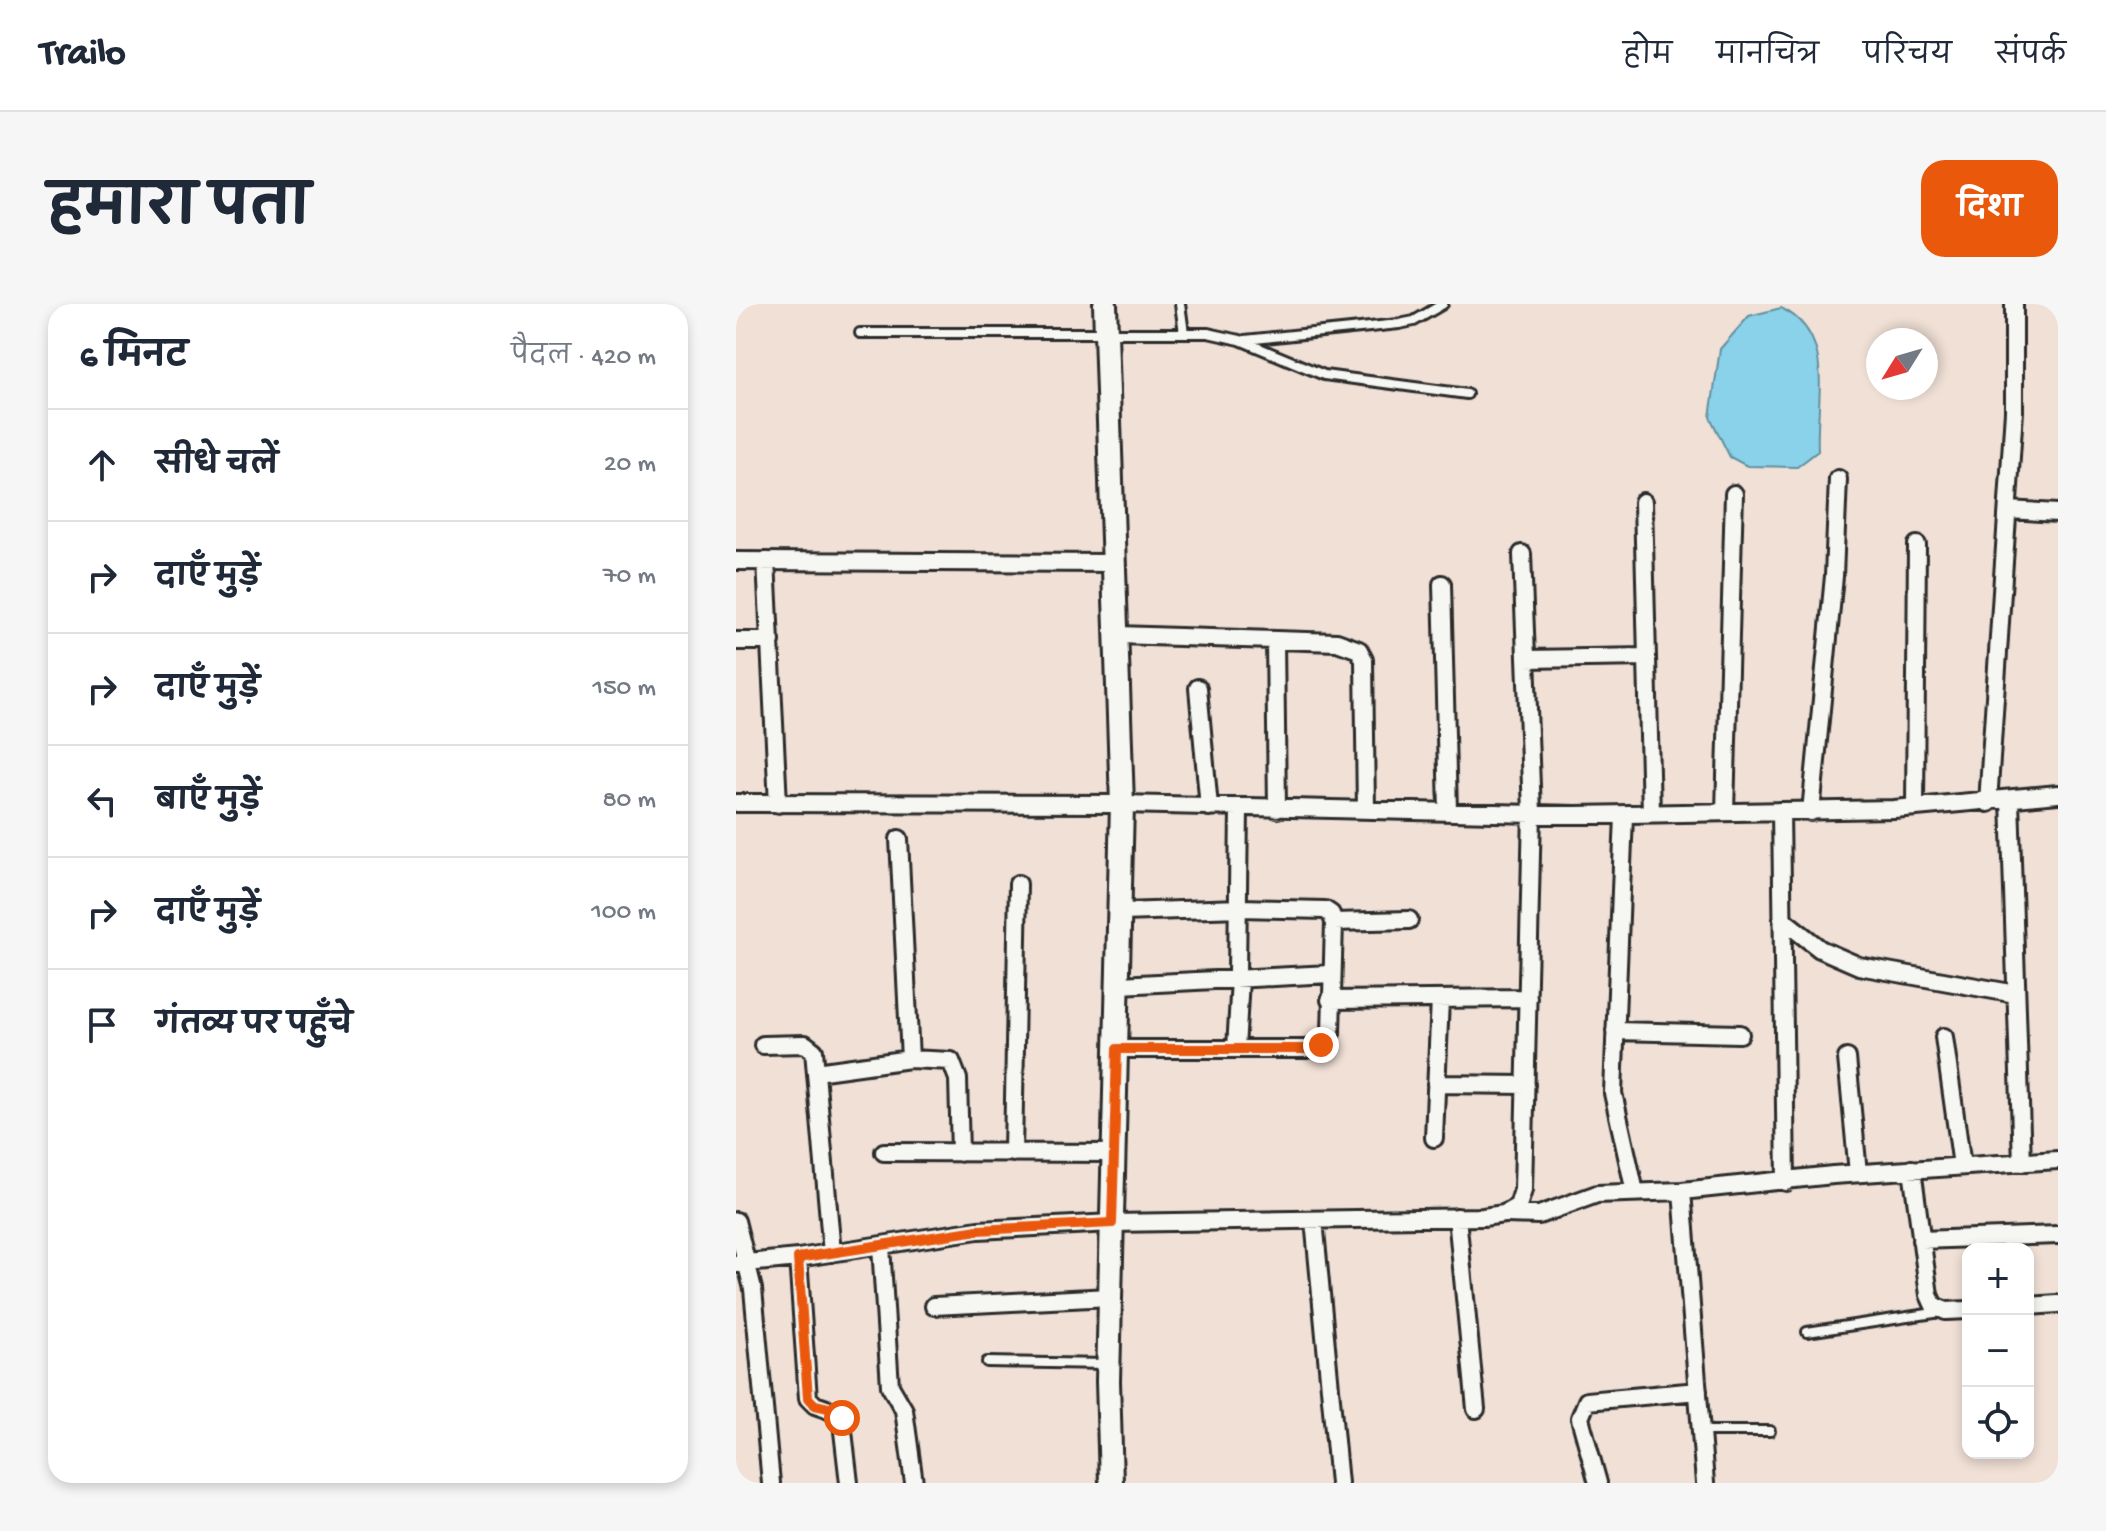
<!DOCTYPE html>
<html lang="hi">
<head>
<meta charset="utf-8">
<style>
  :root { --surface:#fff; --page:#f6f6f7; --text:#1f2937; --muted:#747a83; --line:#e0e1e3; --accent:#ea580c }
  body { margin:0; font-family:"Gochi Hand","Playpen Sans Deva",sans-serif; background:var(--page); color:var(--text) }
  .controls { position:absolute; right:24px; bottom:24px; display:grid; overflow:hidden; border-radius:16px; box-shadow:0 4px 12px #0003 }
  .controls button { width:72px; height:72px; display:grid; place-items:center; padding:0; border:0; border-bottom:2px solid var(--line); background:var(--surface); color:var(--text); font:40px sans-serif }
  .compass { position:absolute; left:1130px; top:24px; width:72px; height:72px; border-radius:50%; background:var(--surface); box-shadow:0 4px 12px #0003; rotate:233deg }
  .stop { position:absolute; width:24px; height:24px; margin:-18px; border:6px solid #ea580c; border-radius:50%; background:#fff }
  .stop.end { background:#ea580c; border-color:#fff; box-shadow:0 2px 8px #0008 }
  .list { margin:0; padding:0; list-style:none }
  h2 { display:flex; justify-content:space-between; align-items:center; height:104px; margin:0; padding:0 32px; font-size:34px }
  h2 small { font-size:26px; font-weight:400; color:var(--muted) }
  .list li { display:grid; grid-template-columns:52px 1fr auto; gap:24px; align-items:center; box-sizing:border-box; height:112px; padding:0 32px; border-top:2px solid var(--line) }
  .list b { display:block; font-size:30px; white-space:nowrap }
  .list em { font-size:26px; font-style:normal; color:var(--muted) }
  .icon { flex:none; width:44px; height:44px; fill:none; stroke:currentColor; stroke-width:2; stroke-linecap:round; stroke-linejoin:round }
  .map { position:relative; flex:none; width:1322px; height:1179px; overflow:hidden; border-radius:24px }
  header { display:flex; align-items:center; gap:48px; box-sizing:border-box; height:112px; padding:0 40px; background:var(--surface); border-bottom:2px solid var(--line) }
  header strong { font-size:38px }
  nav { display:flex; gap:44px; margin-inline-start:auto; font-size:28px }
  .intro { display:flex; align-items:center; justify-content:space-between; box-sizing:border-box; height:192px; padding:0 48px }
  h1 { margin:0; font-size:56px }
  .button { padding:20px 36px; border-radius:24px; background:var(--accent); color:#fff; font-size:28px; font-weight:700 }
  main { display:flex; gap:48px; padding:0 48px }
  aside { flex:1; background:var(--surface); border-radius:24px; box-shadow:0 4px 12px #0003 }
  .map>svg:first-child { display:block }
  .water { fill:#89d2ea; stroke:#638f9e; stroke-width:2 }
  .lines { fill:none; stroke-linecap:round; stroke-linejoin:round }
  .lane-casing { stroke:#2b2b2b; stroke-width:14 }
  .street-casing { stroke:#2b2b2b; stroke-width:22 }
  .secondary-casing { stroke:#2b2b2b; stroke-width:28 }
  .lane { stroke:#f6f6f2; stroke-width:8 }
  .street { stroke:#f6f6f2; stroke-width:16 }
  .secondary { stroke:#f6f6f2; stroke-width:22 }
  .route { stroke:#ea580c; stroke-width:10 }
</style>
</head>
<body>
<header>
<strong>Trailo</strong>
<nav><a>होम</a><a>मानचित्र</a><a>परिचय</a><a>संपर्क</a></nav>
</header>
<div class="intro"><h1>हमारा पता</h1><a class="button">दिशा</a></div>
<main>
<aside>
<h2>6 मिनट<small>पैदल · 420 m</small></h2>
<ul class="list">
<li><svg class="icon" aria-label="ahead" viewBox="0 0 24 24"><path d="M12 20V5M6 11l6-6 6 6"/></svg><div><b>सीधे चलें</b></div><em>20 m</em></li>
<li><svg class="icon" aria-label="right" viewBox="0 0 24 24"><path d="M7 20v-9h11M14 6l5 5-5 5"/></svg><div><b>दाएँ मुड़ें</b></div><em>70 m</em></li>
<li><svg class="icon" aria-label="right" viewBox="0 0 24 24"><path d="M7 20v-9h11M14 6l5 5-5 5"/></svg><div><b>दाएँ मुड़ें</b></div><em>150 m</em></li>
<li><svg class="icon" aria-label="left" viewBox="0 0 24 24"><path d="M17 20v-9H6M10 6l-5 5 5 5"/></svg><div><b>बाएँ मुड़ें</b></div><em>80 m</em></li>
<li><svg class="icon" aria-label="right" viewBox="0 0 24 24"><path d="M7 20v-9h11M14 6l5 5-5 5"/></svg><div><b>दाएँ मुड़ें</b></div><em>100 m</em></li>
<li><svg class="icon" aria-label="arrive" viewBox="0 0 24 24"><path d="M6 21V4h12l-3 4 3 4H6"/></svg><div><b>गंतव्य पर पहुँचे</b></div></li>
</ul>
</aside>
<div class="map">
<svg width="1322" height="1179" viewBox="0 0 1322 1179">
  <rect width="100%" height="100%" fill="#f0e0d6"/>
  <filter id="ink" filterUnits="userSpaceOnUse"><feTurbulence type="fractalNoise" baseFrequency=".0125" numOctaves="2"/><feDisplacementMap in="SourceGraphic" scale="16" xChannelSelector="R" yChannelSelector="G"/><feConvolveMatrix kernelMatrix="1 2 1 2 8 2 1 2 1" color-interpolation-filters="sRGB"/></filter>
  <g filter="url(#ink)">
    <!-- water -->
    <path class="water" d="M1045,4c56,27 34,92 37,143l-21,16 -50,-1 -17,-9 -20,-40 10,-68 29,-33z"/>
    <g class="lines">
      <defs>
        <path id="lane" d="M444,0l4,29
          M124,29h348l32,7 84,35 143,19
          M509,36l154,-16 15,-3 29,-17
          M1071,1028l134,-20
          M251,1058l120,2
          M965,1127h69"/>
        <path id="street" d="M907,198l8,311
          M1272,206l50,3
          M0,257l380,2
          M30,257l12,243
          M706,280l6,227
          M382,331l219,7 22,8 5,10 2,150
          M539,336l2,169
          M0,337h35
          M791,355l120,-2
          M462,384l11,119
          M1274,496l12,363
          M0,499l386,1 454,11 318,-6 164,-15
          M1252,499l26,-392v-107
          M1179,503l2,-262
          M989,507l9,-317
          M1045,507l5,371
          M1075,508l23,-236 4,-97
          M888,511l-11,278 22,99
          M163,535l11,220
          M1046,615l38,30 39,17 157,28
          M598,618l75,-2
          M384,681l210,-11
          M594,696l198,-2
          M879,727l125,3
          M1208,733l18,129
          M27,741l42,-1 9,7 18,202
          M381,745h189l15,-4 10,-12 3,-111 -3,-8 -6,-4 -85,-2 -118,4
          M500,745l4,-70 -3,-6 2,-165
          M1111,754l11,115
          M80,768l94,-13 41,2 7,18 2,74
          M700,780l90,1
          M698,834l6,-139
          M148,848l229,1
          M277,849l5,-269
          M1176,865l17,126 5,11 12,5 22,-1
          M946,887l23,292
          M770,910l33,1 58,-21 85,-3 151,-16 225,-15
          M721,913l19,192
          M578,916l25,263
          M0,917l17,68 18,194
          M1185,936l137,-5
          M145,942l9,140 14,24 10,73
          M62,954l10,140 7,7 26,9 8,69
          M0,960l62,-6 180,-28 134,-7 371,-6 21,-3 14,-8 5,-16 9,-378 -10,-258
          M198,1002l176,-9
          M1292,1002l30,-2
          M862,1179l-18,-65 7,-17 111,-10"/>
        <path id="secondary" d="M369,0l17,500 -14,577 3,102"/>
      </defs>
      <!-- lane casing -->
      <use href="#lane" class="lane-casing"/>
      <!-- street casing -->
      <use href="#street" class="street-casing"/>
      <!-- secondary casing -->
      <use href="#secondary" class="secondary-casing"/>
      <!-- lane -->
      <use href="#lane" class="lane"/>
      <!-- street -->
      <use href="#street" class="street"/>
      <!-- secondary -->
      <use href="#secondary" class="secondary"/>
    </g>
  </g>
  <g class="lines" filter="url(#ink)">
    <!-- route -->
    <path class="route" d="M106,1114l-5,-8 -22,-5 -7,-7 -10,-140 180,-28 134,-7 5,-174h189l15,-4"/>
  </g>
</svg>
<div class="controls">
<button>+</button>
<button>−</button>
<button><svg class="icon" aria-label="locate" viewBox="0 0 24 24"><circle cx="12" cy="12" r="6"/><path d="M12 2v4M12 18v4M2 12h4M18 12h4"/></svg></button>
</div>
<svg class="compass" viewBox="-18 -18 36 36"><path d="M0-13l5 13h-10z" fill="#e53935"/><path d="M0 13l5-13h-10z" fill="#747a83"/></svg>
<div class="stop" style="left:106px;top:1114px"></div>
<div class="stop end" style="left:585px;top:741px"></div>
</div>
</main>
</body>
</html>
